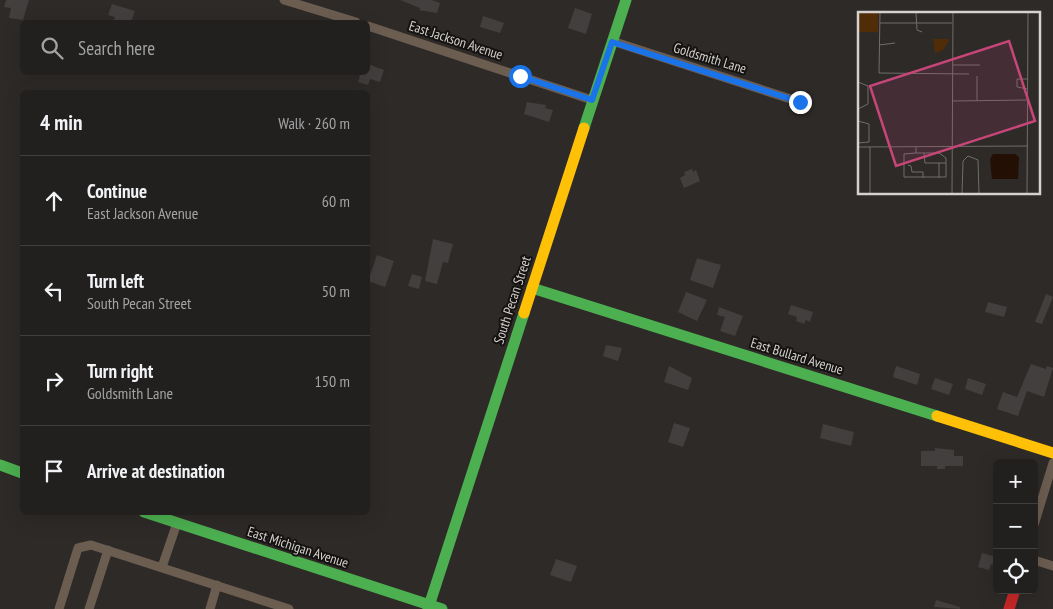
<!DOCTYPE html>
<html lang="en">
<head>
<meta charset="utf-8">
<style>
  :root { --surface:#22201e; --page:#2e2d2b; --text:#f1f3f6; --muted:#a2a3a4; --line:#3f3e3c }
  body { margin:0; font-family:"PT Sans Narrow",sans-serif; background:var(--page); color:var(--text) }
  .controls { position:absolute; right:15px; bottom:15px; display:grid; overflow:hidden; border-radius:8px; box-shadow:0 5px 20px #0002 }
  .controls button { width:45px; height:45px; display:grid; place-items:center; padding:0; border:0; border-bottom:1px solid var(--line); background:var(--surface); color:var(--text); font:25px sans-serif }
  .stop { position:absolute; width:15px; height:15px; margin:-11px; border:4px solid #1a73e8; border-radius:50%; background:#fff }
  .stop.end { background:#1a73e8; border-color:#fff; box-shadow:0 1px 5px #0008 }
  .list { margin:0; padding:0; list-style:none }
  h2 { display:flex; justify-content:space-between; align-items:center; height:65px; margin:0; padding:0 20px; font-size:21px }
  h2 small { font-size:16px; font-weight:400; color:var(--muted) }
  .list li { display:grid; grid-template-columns:32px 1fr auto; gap:15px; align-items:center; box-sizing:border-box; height:90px; padding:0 20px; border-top:1px solid var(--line) }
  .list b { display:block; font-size:19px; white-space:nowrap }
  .list p { margin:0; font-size:16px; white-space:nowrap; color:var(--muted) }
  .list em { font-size:16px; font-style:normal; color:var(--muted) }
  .icon { flex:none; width:28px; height:28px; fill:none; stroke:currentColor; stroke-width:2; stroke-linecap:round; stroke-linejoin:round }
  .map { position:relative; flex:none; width:1053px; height:609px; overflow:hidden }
  .search { position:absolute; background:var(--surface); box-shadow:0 5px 20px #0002; left:20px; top:20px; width:350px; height:55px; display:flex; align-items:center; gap:12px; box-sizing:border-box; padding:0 18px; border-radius:8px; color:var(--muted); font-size:19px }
  .panel { position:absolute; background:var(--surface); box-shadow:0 5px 20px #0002; left:20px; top:90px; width:350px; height:425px; border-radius:8px }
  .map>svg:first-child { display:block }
  .building { fill:#423f3e }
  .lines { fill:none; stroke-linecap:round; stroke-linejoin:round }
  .street { stroke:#6c5d51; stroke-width:9 }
  .fast { stroke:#4caf50; stroke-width:11 }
  .slow { stroke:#ffc107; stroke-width:11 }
  .jam { stroke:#c62828; stroke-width:11 }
  .route { stroke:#1a73e8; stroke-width:6 }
  .labels { text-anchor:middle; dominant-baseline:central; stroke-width:4; stroke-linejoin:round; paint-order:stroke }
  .street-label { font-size:14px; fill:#d4d1ce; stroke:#151311 }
  .inset-road { fill:none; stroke:#706d6a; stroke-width:1 }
  .view { fill:#c64678; fill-opacity:0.15; stroke:#c64678; stroke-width:2.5 }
  .inset-edge { fill:none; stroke:#d4d1ce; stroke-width:2.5 }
</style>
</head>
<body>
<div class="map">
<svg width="1053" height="609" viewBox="0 0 1053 609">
  <rect width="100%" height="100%" fill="#2d2a28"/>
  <!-- building -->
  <path class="building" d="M6,0h23l-6,20 -14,-2 2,-10 -7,-1z
    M400,0h32l8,3 -3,10 -18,-3 1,-2z
    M112,4l23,7 -4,11 -7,-2 -1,2h-10l2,-5 -7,-2z
    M575,8l17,6 -6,20 -18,-6z
    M483,16l21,7 -4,10 -20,-6z
    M368,64l16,6 -4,12 -10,-3 -2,6 -10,-3 2,-6 -6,-4h14z
    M527,102l19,3 -1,3 8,2 -4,12 -25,-8z
    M692,169l1,3 3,-2 4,11 -16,7 -4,-10 5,-3 -1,-3z
    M433,239l20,5 -5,19 -5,-1 -6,22 -12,-3z
    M377,255l17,6 -9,26 -17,-6z
    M697,258l24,7 -8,23 -23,-8z
    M412,274l10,3 -3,12 -11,-3z
    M686,292l21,8 -10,21 -19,-9z
    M1046,294l7,3 -11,27 -7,-2z
    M988,302l19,5 -3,10 -19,-5z
    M791,305l22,7 -3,10 -4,-2 -2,4 -8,-3 1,-4 -9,-3z
    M719,307l24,9 -8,20 -15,-5 5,-14 -8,-2z
    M606,345l16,3 -4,13 -15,-5z
    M1031,364l15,5 1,-3 6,2 -9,29 -17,-6 -9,25 -21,-7 6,-17 14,5z
    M669,366l23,12 -4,12 -24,-8z
    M896,366l24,8 -3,11 -24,-8z
    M935,378l18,6 -4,11 -18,-6z
    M968,378l18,6 -4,11 -17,-6z
    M674,423l16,5 -7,19 -15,-5z
    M823,424l31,8 -3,14 -31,-8z
    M935,448l19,2v6h9v10h-18v3h-8v-3h-16v-15h14z
    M982,553l14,4 -2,8 -3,-1 -2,6 -11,-3z
    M556,559l21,7 -6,16 -21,-7z
    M936,600l24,7v2l-26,-2z"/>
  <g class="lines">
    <!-- street -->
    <path class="street" d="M284,0l72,22
      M368,26l224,74
      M612,41l188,61
      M1034,525l19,-62
      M1034,560l19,6
      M162,567l15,-44
      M59,609l19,-61 13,-3 198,64
      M89,609l19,-59
      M210,609l7,-24"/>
    <!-- fast -->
    <path class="fast" d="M584,128l42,-128
      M532,288l405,128
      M0,465l22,8
      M144,512l298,97
      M428,609l96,-296"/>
    <!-- slow -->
    <path class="slow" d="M524,313l60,-185
      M937,416l116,37"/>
    <!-- jam -->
    <path class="jam" d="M1009,609l6,-19"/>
  </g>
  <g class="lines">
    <!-- route -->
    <path class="route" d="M520,76l72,24 20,-58 188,60"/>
  </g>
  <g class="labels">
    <!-- street labels -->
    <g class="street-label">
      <text transform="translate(456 40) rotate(18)">East Jackson Avenue</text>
      <text transform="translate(710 58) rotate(17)">Goldsmith Lane</text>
      <text transform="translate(512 300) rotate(-72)">South Pecan Street</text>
      <text transform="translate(797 356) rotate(17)">East Bullard Avenue</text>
      <text transform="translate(298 547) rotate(18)">East Michigan Avenue</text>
    </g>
  </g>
  <!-- overview -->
  <g transform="translate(858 12)">
    <rect width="182" height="182" fill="#2d2a28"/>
    <path d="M0,0h20v20h-20z" fill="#512d07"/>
    <path d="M75,27h16v2l-6,9 -8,3z" fill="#512d07"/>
    <path d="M135,142h22l4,3 -1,22h-26l-2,-20z" fill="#230f04"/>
    <path class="inset-road" d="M22,0l-1,61 90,1M58,0l1,18 5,2M22,11h72M21,33l16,-2M95,53h27M170,67h-11v8l11,2M0,70l10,4v18l-10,5M94,89l76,-1M119,89v-25M0,109l11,3v18l-11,1M0,135l170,-1M58,141l-12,1v23h42v-19l-7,-5h-23v-6M66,141l1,10h21M50,153l3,1 1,6h11v6M81,166v-15M12,182v-47M49,182h34M94,182l1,-182M104,182l1,-33 5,-5 10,4 1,34M169,182l1,-182"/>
    <path class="view" d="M151,29l26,80 -139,45 -26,-80z"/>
    <rect width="182" height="182" class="inset-edge"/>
  </g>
</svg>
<div class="controls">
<button>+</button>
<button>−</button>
<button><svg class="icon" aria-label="locate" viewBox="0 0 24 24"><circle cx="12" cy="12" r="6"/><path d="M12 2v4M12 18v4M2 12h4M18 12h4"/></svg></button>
</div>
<div class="stop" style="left:520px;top:76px"></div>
<div class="stop end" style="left:800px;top:102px"></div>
<div class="search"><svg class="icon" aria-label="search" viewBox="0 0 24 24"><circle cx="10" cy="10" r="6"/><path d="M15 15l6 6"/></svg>Search here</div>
<section class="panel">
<h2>4 min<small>Walk · 260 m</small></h2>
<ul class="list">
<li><svg class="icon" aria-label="ahead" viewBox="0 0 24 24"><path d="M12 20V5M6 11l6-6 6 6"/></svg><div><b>Continue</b><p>East Jackson Avenue</p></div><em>60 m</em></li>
<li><svg class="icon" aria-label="left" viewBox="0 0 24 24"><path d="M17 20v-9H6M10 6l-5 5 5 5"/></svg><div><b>Turn left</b><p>South Pecan Street</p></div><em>50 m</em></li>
<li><svg class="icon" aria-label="right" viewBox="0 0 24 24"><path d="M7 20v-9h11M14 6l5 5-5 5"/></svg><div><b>Turn right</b><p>Goldsmith Lane</p></div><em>150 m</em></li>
<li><svg class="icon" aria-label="arrive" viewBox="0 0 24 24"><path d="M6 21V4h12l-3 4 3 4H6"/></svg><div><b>Arrive at destination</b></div></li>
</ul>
</section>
</div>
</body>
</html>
